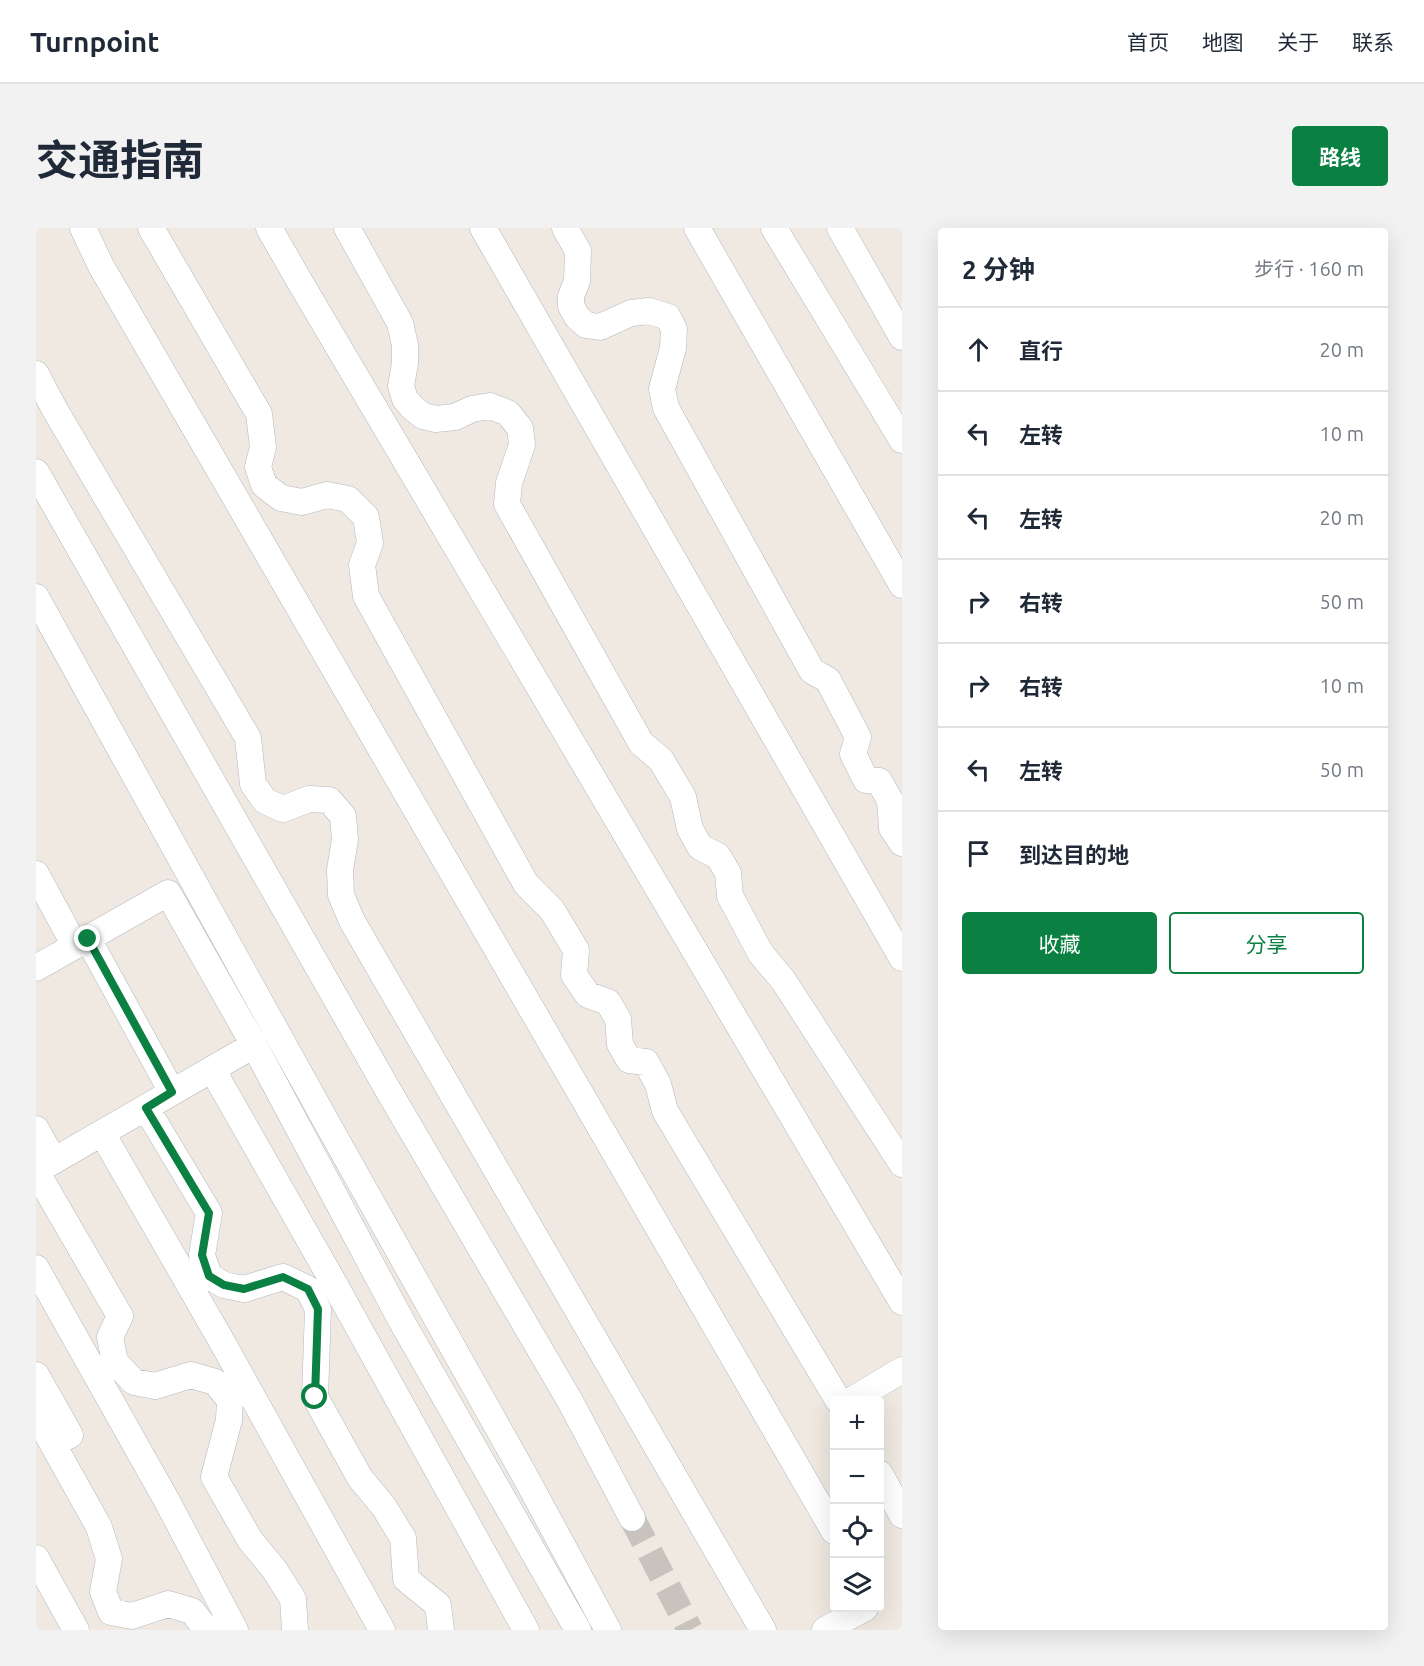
<!DOCTYPE html>
<html lang="zh">
<head>
<meta charset="utf-8">
<style>
  :root { --surface:#fff; --page:#f2f2f3; --text:#1f2937; --muted:#747a83; --line:#e0e1e3; --accent:#0b8043 }
  body { margin:0; font-family:Ubuntu,"Noto Sans SC",sans-serif; background:var(--page); color:var(--text) }
  .controls { position:absolute; right:18px; bottom:18px; display:grid; overflow:hidden; border-radius:6px; box-shadow:0 6px 24px #0002 }
  .controls button { width:54px; height:54px; display:grid; place-items:center; padding:0; border:0; border-bottom:2px solid var(--line); background:var(--surface); color:var(--text); font:30px sans-serif }
  .stop { position:absolute; width:18px; height:18px; margin:-14px; border:4px solid #0b8043; border-radius:50%; background:#fff }
  .stop.end { background:#0b8043; border-color:#fff; box-shadow:0 2px 6px #0008 }
  .list { margin:0; padding:0; list-style:none }
  h2 { display:flex; justify-content:space-between; align-items:center; height:78px; margin:0; padding:0 24px; font-size:26px }
  h2 small { font-size:20px; font-weight:400; color:var(--muted) }
  .list li { display:grid; grid-template-columns:39px 1fr auto; gap:18px; align-items:center; box-sizing:border-box; height:84px; padding:0 24px; border-top:2px solid var(--line) }
  .list b { display:block; font-size:22px; white-space:nowrap }
  .list em { font-size:20px; font-style:normal; color:var(--muted) }
  .actions { display:flex; gap:12px; padding:18px 24px }
  .actions a { flex:1; padding:14px 0; border:2px solid var(--accent); border-radius:6px; text-align:center; font-size:21px; color:var(--accent) }
  .actions .main { background:var(--accent); color:#fff }
  .icon { flex:none; width:33px; height:33px; fill:none; stroke:currentColor; stroke-width:2; stroke-linecap:round; stroke-linejoin:round }
  .map { position:relative; flex:none; width:866px; height:1402px; overflow:hidden; border-radius:6px }
  header { display:flex; align-items:center; gap:36px; box-sizing:border-box; height:84px; padding:0 30px; background:var(--surface); border-bottom:2px solid var(--line) }
  header strong { font-size:28px }
  nav { display:flex; gap:33px; margin-inline-start:auto; font-size:21px }
  .intro { display:flex; align-items:center; justify-content:space-between; box-sizing:border-box; height:144px; padding:0 36px }
  h1 { margin:0; font-size:42px }
  .button { padding:15px 27px; border-radius:6px; background:var(--accent); color:#fff; font-size:21px; font-weight:700 }
  main { display:flex; gap:36px; padding:0 36px }
  aside { flex:1; background:var(--surface); border-radius:6px; box-shadow:0 6px 24px #0002 }
  .map>svg:first-child { display:block }
  .lines { fill:none; stroke-linecap:round; stroke-linejoin:round }
  .minor-tunnel { stroke:#c8c4bd; stroke-width:26; stroke-dasharray:26 13; stroke-linecap:butt }
  .minor-casing { stroke:#b4b7c1; stroke-width:27 }
  .minor { stroke:#fff; stroke-width:26 }
  .route { stroke:#0b8043; stroke-width:8 }
</style>
</head>
<body>
<header>
<strong>Turnpoint</strong>
<nav><a>首页</a><a>地图</a><a>关于</a><a>联系</a></nav>
</header>
<div class="intro"><h1>交通指南</h1><a class="button">路线</a></div>
<main>
<div class="map">
<svg width="866" height="1402" viewBox="0 0 866 1402">
  <rect width="100%" height="100%" fill="#efe9e1"/>
  <g class="lines">
    <!-- minor-tunnel -->
    <path class="minor-tunnel" d="M596,1290l58,112"/>
    <defs>
      <path id="minor" d="M47,0l18,38 733,1265
        M115,0l108,186 4,33 -5,20 6,18 17,13 21,4 25,-7 21,4 18,18 4,26 -8,22 4,31 160,288 26,26 24,40 -2,25 14,20 20,7 10,17 2,25 9,16 17,2 12,22 7,27 173,289
        M233,0l31,54 602,1020
        M311,0l53,95 5,22v18l-4,23 4,13 8,9 10,8 13,3 19,-2 17,-8 18,-3 18,7 12,15 2,17 -13,38 -2,21 134,239 20,17 22,37 7,32 10,18 18,9 10,17 2,23 31,58 22,26 119,184
        M447,0l419,730
        M529,0l13,23 -1,30 -6,15v10l6,11 9,8 14,2 31,-14 18,-2 19,6 6,12 -1,19 -11,41 4,19 146,263 16,9 30,57 -5,17 13,26 13,1 11,19 2,28 10,15
        M661,0l205,357
        M738,0l128,212
        M804,0l62,109
        M0,146l19,36 193,328 5,46 12,17 18,8 26,-10 20,1 14,16 2,23 -5,31 1,25 11,26 411,709
        M0,244l352,618 182,311 62,117
        M0,369l291,526 199,355 82,152
        M0,646l39,72
        M52,711l84,153
        M0,740l132,-75 86,152 -218,126 84,145 -10,21 5,25 19,20 21,4 36,-11 24,7 15,18 -1,20 -15,57 36,63 24,29 19,30 2,31
        M218,817l148,277 176,308
        M176,841l119,209 195,352
        M110,880l63,105 -7,42 7,21 15,9 20,4 39,-12 25,12 10,20 -3,88 45,81 24,29 19,31 3,41 32,26 3,25
        M0,901l18,32
        M66,905l119,207 161,290
        M0,1040l131,233 68,129
        M0,1147l34,60 -17,9
        M816,1172l50,-30
        M0,1186l63,113 10,32 -6,33 8,20 21,4 36,-12 24,7 15,19
        M844,1246l22,41
        M0,1330l40,72
        M789,1402l40,-22"/>
    </defs>
    <!-- minor casing -->
    <use href="#minor" class="minor-casing"/>
    <!-- minor -->
    <use href="#minor" class="minor"/>
  </g>
  <g class="lines">
    <!-- route -->
    <path class="route" d="M52,711l84,153 -26,16 63,105 -7,42 7,21 15,9 20,4 39,-12 25,12 10,20 -3,88"/>
  </g>
</svg>
<div class="controls">
<button>+</button>
<button>−</button>
<button><svg class="icon" aria-label="locate" viewBox="0 0 24 24"><circle cx="12" cy="12" r="6"/><path d="M12 2v4M12 18v4M2 12h4M18 12h4"/></svg></button>
<button><svg class="icon" aria-label="layers" viewBox="0 0 24 24"><path d="M12 4l9 5-9 5-9-5zM3 14l9 5 9-5"/></svg></button>
</div>
<div class="stop" style="left:279px;top:1169px"></div>
<div class="stop end" style="left:52px;top:711px"></div>
</div>
<aside>
<h2>2 分钟<small>步行 · 160 m</small></h2>
<ul class="list">
<li><svg class="icon" aria-label="ahead" viewBox="0 0 24 24"><path d="M12 20V5M6 11l6-6 6 6"/></svg><div><b>直行</b></div><em>20 m</em></li>
<li><svg class="icon" aria-label="left" viewBox="0 0 24 24"><path d="M17 20v-9H6M10 6l-5 5 5 5"/></svg><div><b>左转</b></div><em>10 m</em></li>
<li><svg class="icon" aria-label="left" viewBox="0 0 24 24"><path d="M17 20v-9H6M10 6l-5 5 5 5"/></svg><div><b>左转</b></div><em>20 m</em></li>
<li><svg class="icon" aria-label="right" viewBox="0 0 24 24"><path d="M7 20v-9h11M14 6l5 5-5 5"/></svg><div><b>右转</b></div><em>50 m</em></li>
<li><svg class="icon" aria-label="right" viewBox="0 0 24 24"><path d="M7 20v-9h11M14 6l5 5-5 5"/></svg><div><b>右转</b></div><em>10 m</em></li>
<li><svg class="icon" aria-label="left" viewBox="0 0 24 24"><path d="M17 20v-9H6M10 6l-5 5 5 5"/></svg><div><b>左转</b></div><em>50 m</em></li>
<li><svg class="icon" aria-label="arrive" viewBox="0 0 24 24"><path d="M6 21V4h12l-3 4 3 4H6"/></svg><div><b>到达目的地</b></div></li>
</ul>
<div class="actions"><a class="main">收藏</a><a>分享</a></div>
</aside>
</main>
</body>
</html>
